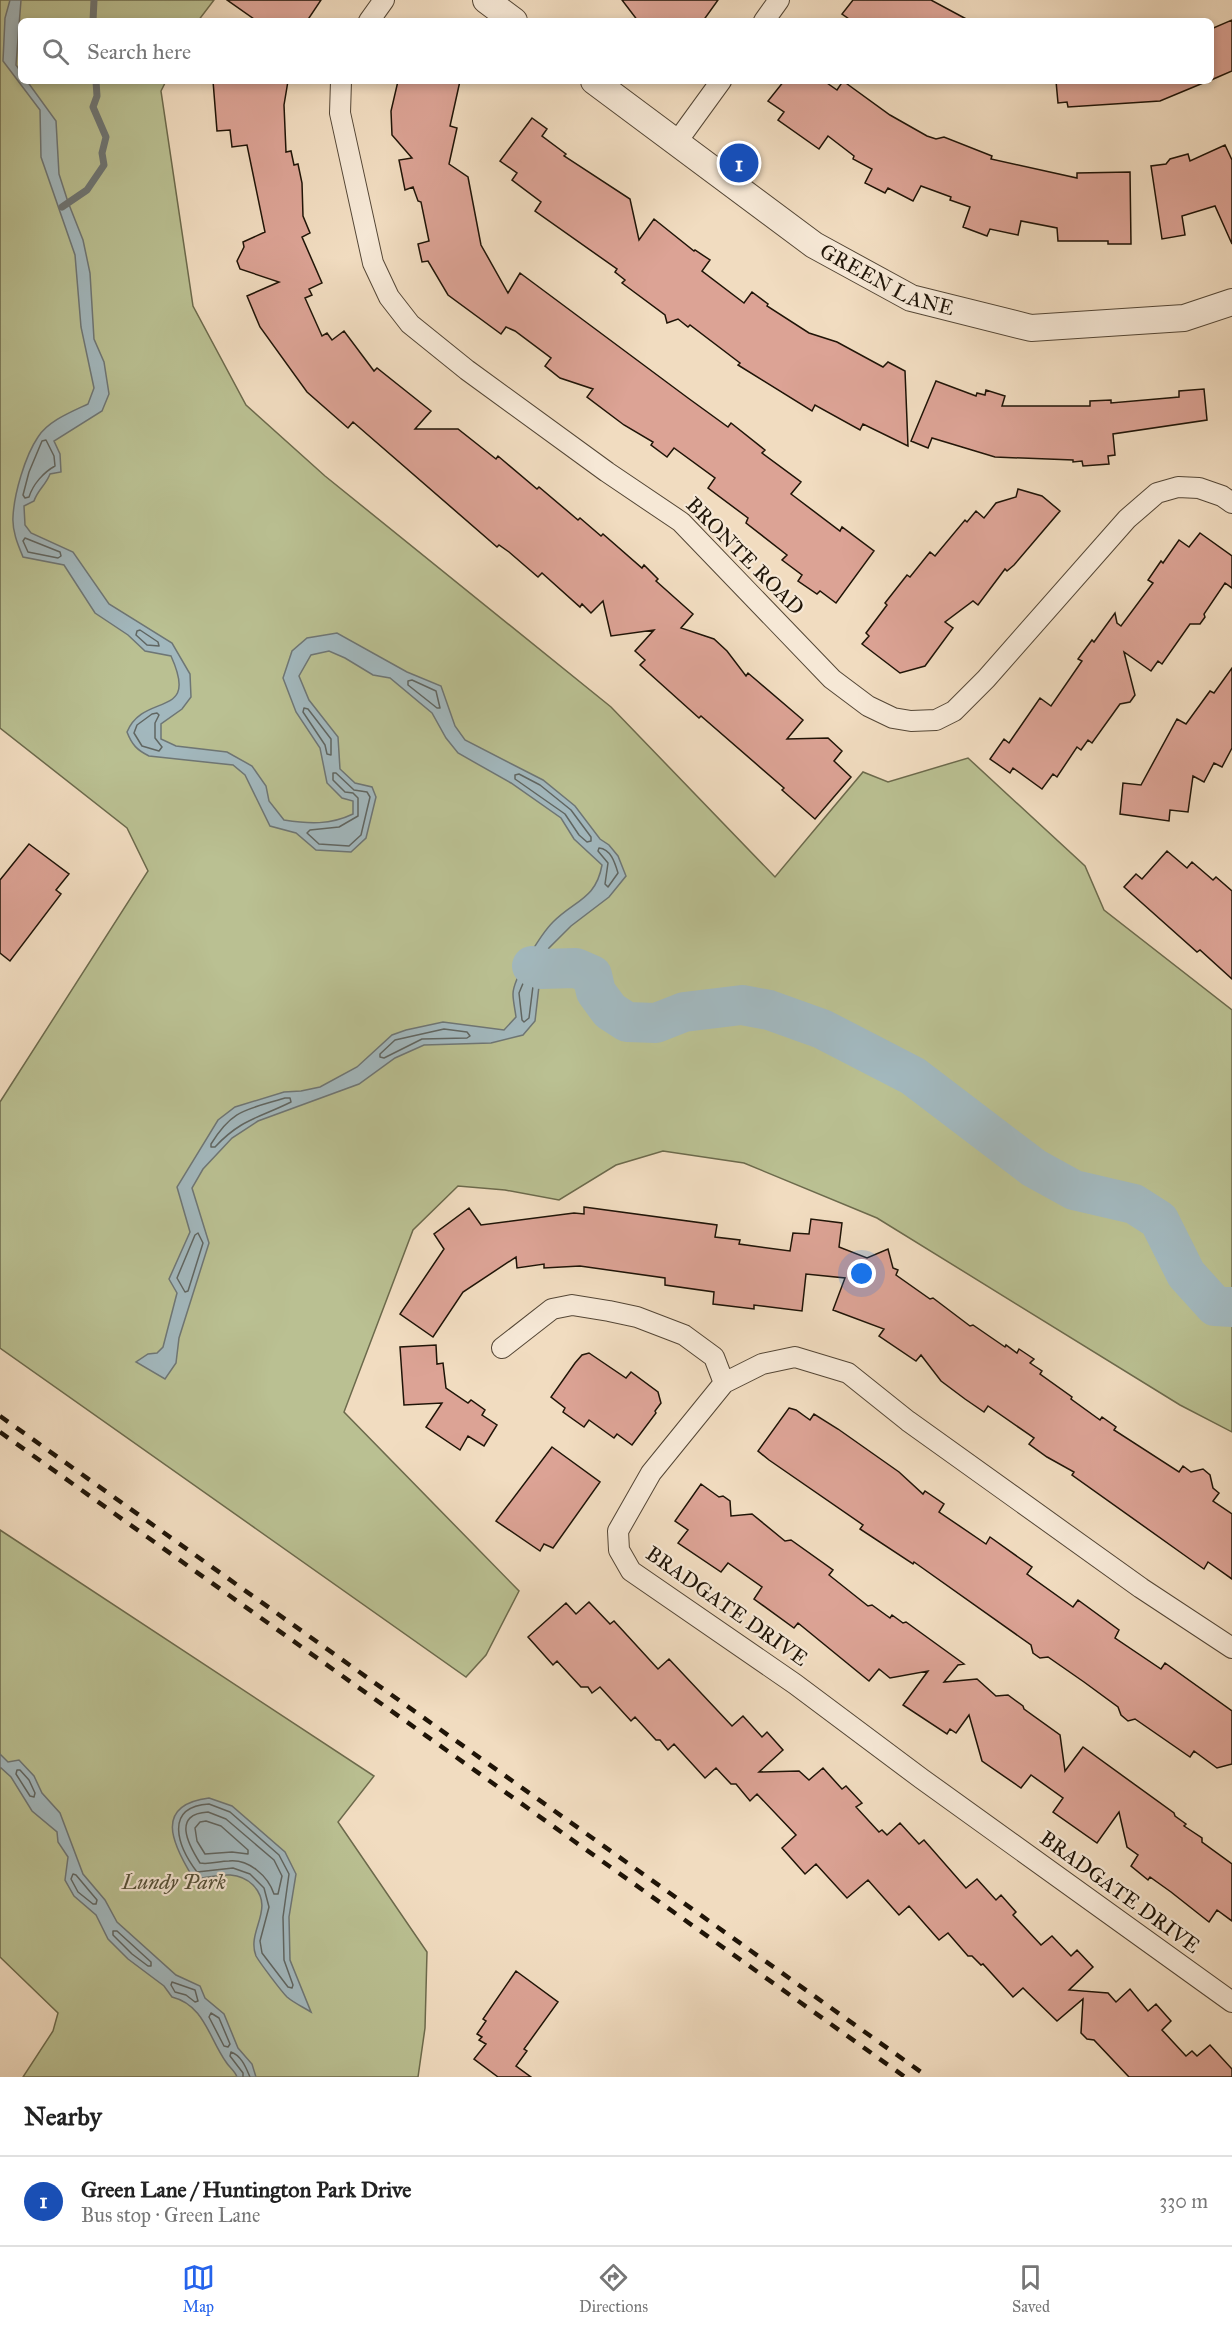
<!DOCTYPE html>
<html lang="en">
<head>
<meta charset="utf-8">
<style>
  :root { --surface:#fff; --page:#f2f2f2; --text:#222; --muted:#767676; --line:#e0e0e0; --accent:#2563eb }
  body { margin:0; font-family:"IM FELL Great Primer",serif; background:var(--page); color:var(--text) }
  .you { position:absolute; left:862px; top:1274px; width:21px; height:21px; margin:-15px; border:4px solid #fff; border-radius:50%; background:#1a73e8; box-shadow:0 0 0 9px #1a73e833 }
  .badge { display:grid; place-items:center; width:39px; height:39px; border-radius:50%; background:var(--accent); color:#fff; font-size:20px; font-weight:700 }
  .pin { position:absolute; translate:-50% -50%; border:3px solid #fff; box-shadow:0 2px 6px #0006 }
  .list { margin:0; padding:0; list-style:none }
  h2 { display:flex; justify-content:space-between; align-items:center; height:78px; margin:0; padding:0 24px; font-size:26px }
  h2 small { font-size:20px; font-weight:400; color:var(--muted) }
  .list li { display:grid; grid-template-columns:39px 1fr auto; gap:18px; align-items:center; box-sizing:border-box; height:90px; padding:0 24px; border-top:2px solid var(--line) }
  .list b { display:block; font-size:22px; white-space:nowrap }
  .list p { margin:0; font-size:20px; white-space:nowrap; color:var(--muted) }
  .list em { font-size:20px; font-style:normal; color:var(--muted) }
  .icon { flex:none; width:33px; height:33px; fill:none; stroke:currentColor; stroke-width:2; stroke-linecap:round; stroke-linejoin:round }
  .map { position:relative; flex:none; width:1232px; height:2077px; overflow:hidden }
  .search { position:absolute; background:var(--surface); box-shadow:0 3px 9px #0003; left:18px; right:18px; top:18px; height:66px; display:flex; align-items:center; gap:15px; box-sizing:border-box; padding:0 21px; border-radius:9px; color:var(--muted); font-size:22px }
  .sheet { height:168px; background:var(--surface) }
  nav { display:flex; justify-content:space-around; align-items:center; box-sizing:border-box; height:84px; border-top:2px solid var(--line); background:var(--surface); font-size:16px; color:var(--muted) }
  nav a { display:grid; justify-items:center; gap:3px }
  nav .on { color:var(--accent) }
  .map>svg:first-child { display:block }
  .green { fill:#bac092; stroke:#6c6a4c; stroke-width:1.5 }
  .water { fill:#a2b8be; stroke:#6e7675; stroke-width:1.5 }
  .lines { fill:none; stroke-linecap:round; stroke-linejoin:round }
  .shore { stroke:#606662; stroke-width:1.5 }
  .stream { stroke:#6e7675; stroke-width:7 }
  .river { stroke:#a2b8be; stroke-width:40 }
  .building { fill:#dca395; stroke:#1f1407; stroke-width:1.5 }
  .minor-casing { stroke:#544635; stroke-width:22 }
  .tertiary-casing { stroke:#544635; stroke-width:28 }
  .minor { stroke:#f6e8d6; stroke-width:20 }
  .tertiary { stroke:#f6e8d6; stroke-width:26 }
  .rail { stroke:#1f1407; stroke-width:4.5; stroke-dasharray:10 10; stroke-linecap:butt }
  .labels { text-anchor:middle; dominant-baseline:central; stroke-width:4.5; stroke-linejoin:round; paint-order:stroke }
  .street-label { font-size:21px; fill:#1f1407; stroke:#f6e8d6 }
  .park-label { font-size:21px; font-style:italic; fill:#555038; stroke:#f6e8d6 }
</style>
</head>
<body>
<div class="map">
<svg width="1232" height="2077" viewBox="0 0 1232 2077">
  <rect width="100%" height="100%" fill="#f1dcc0"/>
  <filter id="stains"><feTurbulence type="fractalNoise" baseFrequency=".00333" numOctaves="4"/><feColorMatrix values="0 0 0 0 .2 0 0 0 0 .09 0 0 0 0 .02 0 0 0 .5 -.17"/></filter>
  <radialGradient id="worn" r=".72"><stop offset=".6" stop-color="#630" stop-opacity="0"/><stop offset="1" stop-color="#630" stop-opacity=".3"/></radialGradient>
  <!-- green -->
  <path class="green" d="M0,0h214l-16,21h-177v60h145l-5,10 32,215 53,99 79,71 286,231 164,170 88,-105 25,10 80,-24 117,108 19,44 128,100v422l-52,-27 -303,-187 -133,-55 -81,-12 -47,14 -57,35 -54,-10 -47,-4 -45,44 -69,182 175,179 -33,64 -20,22 -466,-329v-246l148,-231 -21,-43 -127,-100z
    M0,1530l374,246 -36,46 89,130 -2,76 -7,49h-395l30,-46 5,-18 -58,-56z"/>
  <!-- water -->
  <path class="water" d="M10,0h11l-5,65 5,7v9h6l29,40 3,53 9,28 15,38 7,33 4,66 10,23 5,32 -7,17 -48,30 6,13 1,18 -11,2c-4,11 -12,15 -16,27l-10,5 1,19 6,8 42,19 36,52 63,39 18,31 1,23 -9,12 -21,15v15l15,7 51,6 25,14 14,20 3,15 15,19c25,4 46,5 69,-6v-13l-11,-3 -15,-15 -7,-35 -24,-36 -13,-34 9,-27 15,-13 30,-5 70,39 34,14 14,40 10,14 78,40 32,26 25,33 9,6 9,11 8,20 -17,21 -38,29 -22,22 -8,21 -6,52 -12,14 -32,8 -67,2 -29,13 -36,26 -101,37 -26,17 -29,31 -11,19 17,55 -30,95 -3,25 -11,16 -29,-17 12,-8 9,-1 6,-6 14,-54 -8,-14 21,-47 -13,-45 41,-67 17,-13 49,-15 17,-1 19,-4 37,-20 35,-32 14,-5 37,-8 61,8 12,-13c-1,-8 -3,-16 -3,-23 0,-16 29,-61 40,-72 22,-22 43,-23 49,-57l-28,-26 -13,-21 -50,-35 -53,-30 -12,-15 -14,-25 -42,-35 -17,-3 -28,-17 -16,-7 -18,4 -12,21 10,24 29,37 2,32 15,14 17,4 4,10 -10,41 -15,14 -35,-2 -20,-17 -26,-7 -25,-51 -12,-10 -84,-9c-12,-6 -17,-11 -22,-24 17,-41 73,-12 44,-76l-26,-5 -17,-16 -33,-22 -31,-48 -41,-8c-5,-12 -11,-26 -10,-40 1,-23 12,-61 25,-80 10,-16 33,-25 50,-33l6,-16 -13,-61 -6,-72 -34,-98 -1,-47 -37,-49 2,-43z
    M0,1754l8,8 11,-2 15,16 8,17 18,20 23,61 22,26 12,22 59,53 24,11 5,12 19,16 14,34 14,16 4,13h-19c-2,-6 -8,-10 -11,-15 -17,-24 -22,-57 -54,-65l-8,-11 -36,-27 -20,-20 -12,-24 -22,-19 -9,-16 3,-23 -10,-15 -1,-10 -25,-21 -21,-34 -11,-10z
    M209,1798l23,8 53,46 11,22 -7,43 1,43 21,52c-8,-5 -17,-9 -24,-15 -6,-6 -27,-34 -31,-41 -10,-25 20,-47 -3,-71 -16,-16 -37,-9 -57,-6l-4,-3c-20,-33 -38,-71 17,-78z"/>
  <g class="lines">
    <!-- shore -->
    <path class="shore" d="M46,440l8,16 1,10c-11,6 -22,18 -26,31l-4,1 -2,-3 6,-23 13,-31z
      M25,538l35,14 1,4 -3,2 -30,-6 -5,-11z
      M137,631l3,-1 18,12 1,4 -12,-1 -11,-10z
      M412,680l24,11 4,17h-3l-29,-23v-4z
      M304,708l4,1 23,30v16l-4,-1 -2,-9 -22,-33z
      M152,714l5,-1 2,2 -4,8v15l7,9 -3,4 -17,-5 -8,-13 3,-8z
      M333,773h3l18,17 13,2 3,5 -9,38 -12,11 -30,-2 -12,-11 3,-3 29,-3 19,-11v-18l-5,-5 -8,-1 -12,-12z
      M519,774l21,11 31,25 20,27v4l-4,1 -8,-7 -14,-21 -50,-35v-4z
      M599,848c12,1 16,15 19,25l-10,14 -3,-3 3,-21 -10,-12z
      M533,967l2,3 -6,48 -5,4 -2,-2 -3,-27 10,-24z
      M444,1029l23,3 3,4 -3,2 -45,1 -38,19 -4,-1v-3l15,-14z
      M285,1098h5l1,4c-32,16 -50,17 -76,45h-4v-3c22,-36 36,-34 74,-46z
      M198,1233l5,10 -15,48 -3,1 -8,-14 18,-43z
      M17,1770h3l9,10 6,13 -1,4 -4,-1 -14,-22z
      M209,1804l21,8 49,43 10,19 -6,43 1,43 9,25 -1,3 -4,-1 -26,-34 -2,-12 9,-34 -5,-19 -14,-14 -17,-6 -36,4c-19,-25 -34,-65 12,-68z
      M208,1812l18,7 48,41 8,16 -4,18h-4c-6,-18 -25,-35 -45,-33 -10,0 -20,4 -29,2 -12,-19 -28,-49 8,-51z
      M206,1821l15,5 27,24v4l-16,-2 -27,2 -8,-13 -2,-13 5,-6z
      M73,1874l3,1 21,25 -1,4h-3l-15,-12 -7,-13z
      M113,1931h4l34,31v4h-3l-16,-12 -19,-19z
      M172,1982l23,8 3,11 -3,1 -9,-7 -11,-3 -4,-7z
      M211,2013l8,5 11,26 -2,3 -4,-1 -15,-29z
      M243,2077v-4l-13,-17 1,-4c11,4 15,16 19,25"/>
    <!-- stream -->
    <path class="stream" d="M93,21l1,-21
      M62,207l25,-17 17,-25 -2,-12 4,-16 -13,-30 4,-11 -1,-15"/>
    <!-- river -->
    <path class="river" d="M532,966l9,3 35,-1 16,7 4,17 14,19 17,11 29,1 28,-11 58,-7 27,5 53,19 91,47 121,92 40,22 60,14 25,16 27,54 29,32 17,1"/>
  </g>
  <!-- building -->
  <path class="building" d="M227,0h94l-14,21h-50z
    M622,0h96l-15,21h-65z
    M853,0h78l39,21h-118l-10,-7z
    M1232,20v51l-21,9v-51z
    M213,81h75l-4,24 2,47 5,-1 3,14 4,-1 4,19 1,33 7,17 -8,4 20,46 -13,6 3,6 -7,3 17,38 5,-3 5,7 12,-9 30,40 3,-3 54,43 -16,18h43l38,30 2,-3 39,33 2,-2 39,33 2,-2 21,18 2,-2 39,34 2,-3 14,14 -2,2 37,33 -12,14 33,11 13,12 19,25 2,-3 55,47 -16,19 41,-1 14,13 -8,10 17,16 -36,42 -33,-29 2,-2 -83,-72 -2,2 -59,-53 5,-5 -10,-9 19,-21 -43,6 -8,-35 -12,12 -9,-9 -2,3 -38,-34 -4,4 -29,-25 -10,-7 -2,2 -144,-125 -5,6 -41,-36 -47,-65 -13,-31 32,-14 -39,-13 -3,-8 7,-14 -1,-5 22,-10 -18,-87 -15,2 -2,-17 -13,1z
    M398,81h62l-10,45 7,2 -8,36 19,13 13,68 27,48 12,-20 168,125 40,29 3,-4 34,27 -3,3 39,29 -10,12 49,37 2,-4 32,24 -38,52 -16,-12 -3,3 -19,-13 4,-6 -20,-15 5,-5 -41,-32 2,-5 -40,-30 7,-10 -41,-30 -7,9 -16,-12 2,-3 -29,-17 -37,-28 6,-8 -33,-11 -15,-12 6,-8 -36,-27 -9,-4 -5,7 -53,-39 -20,-34 -6,1 -4,-18 11,-3 -8,-39 -3,-1 -5,-14 -8,3 -6,-30 13,-2 -20,-23 -1,-24z
    M784,81h40l13,9 6,-9 47,34 37,21 9,3 8,-2 48,19 -1,3 86,19v-5l53,-1 1,72h-23v-3h-50l-1,-13 -36,-7 -3,14 -28,-6 -3,7 -24,-9 7,-20 -20,-7 1,-3 -30,-11 -8,15 -25,-13 -3,5 -20,-10 7,-14 -19,-10 1,-3 -26,-20 -9,13 -41,-29 6,-8 -16,-11z
    M1056,81h152l-48,20 -92,6 -1,-5 -9,1z
    M532,118l15,11 -5,7 24,18 -2,2 66,43 9,41 15,-21 40,32 1,-1 15,10 -8,11 42,32 8,-11 16,12 -1,2 42,27 28,9 46,25 5,-5 17,9 3,75 -45,-22 -3,6 -45,-25 -3,6 -74,-46 2,-2 -50,-38 -2,2 -10,-8 -11,4 -2,-8 -43,-32 3,-3 -10,-8 2,-3 -82,-58 6,-9 -29,-22 5,-7 -17,-12z
    M1225,145l7,15v84l-17,-38 -33,10 3,19 -23,4 -11,-73 15,-2 4,-5 18,-5 2,7z
    M936,381l40,15 1,-3 8,2 1,-5 19,6 -3,10h88v-5l21,-1v3l57,-5 11,-1v-6l25,-2 3,31 -94,14 2,21 -7,1 1,8 -26,2 -1,-5 -9,1v-2l-78,-3 -63,-19 -4,10 -17,-7z
    M1018,489l24,7 18,15 -46,54 -7,6 -2,-2 -27,36 -5,-4 -28,21 8,6 -28,38 -25,7 -38,-29 7,-8 -3,-3 21,-28 -2,-2 22,-28 3,2 20,-25 5,4 30,-36 2,2 9,-11 8,7 12,-15 20,-6z
    M1200,533l32,23v32l-7,-5 -21,31 1,3 -5,7h-10l-28,40 -4,-3 -7,10 -27,-19 11,43 -5,7 -10,2 -28,39 -4,-3 -7,10 -4,-3 -20,30 -4,-3 -11,15 -29,-21 -3,5 -20,-14 14,-20 5,4 31,-45 11,8 31,-45 -4,-2 14,-19 2,2 21,-29 2,10 4,3 32,-43 -5,-3 13,-19 2,2 16,-23 10,7z
    M1232,668v80l-10,19 -8,-4 -10,19 -11,-6 -5,36 -18,-2 -1,11 -49,-7 3,-31 18,2 36,-66 9,5 24,-33 4,2z
    M29,844l40,30 -13,16 5,4 -51,67 -10,-8v-73z
    M1167,851l20,17 5,-6 21,18 3,-3 16,14v88l-32,-29 -3,2 -73,-65 12,-13 6,5z
    M584,1207l133,18 -2,12 25,3 -1,4 51,7 3,-18 16,1 2,-15 31,4 -3,24 28,11 21,-9 5,19 5,2 -2,5 34,24 3,-1 37,28 3,-1 32,22 1,-2 11,8 2,-4 15,10 -4,4 12,8 -2,3 32,23 -1,2 29,21 2,-3 14,10 -2,3 65,42 4,-6 8,6 12,-3 7,6 3,13 6,5 -6,8 19,13v65l-24,-17 -4,7 -17,-12 -115,-82 2,-3 -27,-15 -18,-13 5,-6 -46,-32 -4,6 -19,-13 -24,-18 -20,-26 -5,6 -37,-25 5,-7 -51,-19 12,-32 -39,-4 -4,37 -48,-6v4l-41,-5 1,-12 -49,-7v-7l-85,-12 -36,2v-4l-27,4 -1,-11 -53,35 -30,45 -33,-23 44,-65 -10,-15 35,-26 12,17 93,-12 10,1z
    M436,1345l1,19 6,-1 3,25 22,15 3,-3 14,10 -3,5 15,10 -13,21 -16,-10 -8,14 -34,-23 16,-24 -38,2 -4,-58z
    M589,1353l37,25 5,-6 27,20 3,11 -6,8 1,2 -24,32 -15,-11 -3,4 -25,-18 -5,7 -21,-15 2,-4 -14,-11 24,-34 7,-8z
    M789,1408l7,2 14,10 4,-6 24,15 61,43 24,22 2,-3 19,13 -5,8 47,32 4,-7 42,30 -5,7 46,33 5,-7 41,30 -4,8 46,31 4,-6 67,48v53l-15,4 -23,-17 -4,6 -55,-38 -7,2 -7,-6 -3,-8 -34,-25 -36,-25 -8,1 -7,-5 -2,-8 -117,-83 -1,2 -53,-35 3,-4 -94,-65 -11,-9z
    M552,1447l48,35 -47,66 -9,-4 -4,7 -44,-30z
    M701,1484l18,13 4,-1 7,5 1,15 21,-2 33,27 6,-1 42,30 -4,5 39,31 4,-1 18,13 2,-3 11,8 3,-1 58,42 -6,1 -14,17 33,-3 19,17 12,-1 15,11 1,3 36,26 5,36 18,-24 91,66 1,3 11,8 -2,2 18,12v4l30,22v57l-15,-11 -8,12 -38,-30 -21,-15 -2,3 -17,-14 7,-11 -11,-8 -8,-35 -22,31 -44,-31 10,-14 -32,-23 -10,13 -39,-27 -13,-46 -13,18 -6,-4 -3,5 -44,-29 25,-34 -38,7 -11,-9 -10,12 -71,-58 -4,5 -40,-29 8,-12 -34,-24 -7,9 -43,-29 10,-13 -13,-9z
    M589,1602l21,22 4,-3 44,48 11,-10 63,67 11,-10 19,21 5,-5 16,18 -24,22 40,-1 10,9 14,-12 19,21 4,-3 16,17 -6,4 23,25 3,-2 5,5 13,-12 19,21 5,-4 42,48 11,-9 19,21 5,-5 15,17 -3,3 28,30 11,-9 19,20 6,-6 16,17 -24,23 39,3 8,9 14,-13 18,22 8,-7 15,17 -9,9 24,26 6,-5 5,5 13,-11 22,24v8h-103l-35,-37 -7,-1 -6,-6 2,-34 -26,22 -34,-33 -10,9 -30,-33 -2,1 -9,-9h-4l-20,-23 -9,7 -30,-34 -10,9 -31,-35 -21,18 -31,-34 -11,10 -23,-26 14,-13 -39,-41 -7,7 -14,-17h-5l-15,-16 -11,10 -31,-34 -6,6 -8,-10h-4l-21,-23 -4,4 -31,-34 -8,6 -4,-6h-7l-24,-26 -4,4 -25,-28 38,-34 10,11z
    M516,1971l42,31 -34,47 3,2 -11,15 15,11h-33l-24,-18 12,-15 -7,-4 3,-3 -5,-3 9,-13 -3,-2z"/>
  <g class="lines">
    <defs>
      <path id="minor" d="M369,21l15,-21
        M764,21l15,-21
        M341,81l-1,32 33,150 16,34 21,27 57,46 140,102 74,50 151,157 36,27 25,12 18,3 25,-1 18,-9 32,-32 141,-160 30,-26 21,-6 21,1 23,8 10,7
        M676,143l45,-62
        M502,1348l50,-39 20,-4 37,6 28,6 47,18 30,22 10,26
        M1232,1648l-91,-60 -233,-167 -60,-48 -53,-16 -33,7 -38,19 -73,90 -33,58 1,19 12,21 164,113 127,95 310,223"/>
      <g id="tertiary">
        <path d="M486,0l28,21"/>
        <path id="s1" d="M594,81l220,164 97,53 120,30 153,-10 48,-16"/>
      </g>
    </defs>
    <!-- minor casing -->
    <use href="#minor" class="minor-casing"/>
    <!-- tertiary casing -->
    <use href="#tertiary" class="tertiary-casing"/>
    <!-- minor -->
    <use href="#minor" class="minor"/>
    <!-- tertiary -->
    <use href="#tertiary" class="tertiary"/>
    <!-- rail -->
    <path class="rail" d="M0,1416l928,661
      M0,1432l905,645"/>
  </g>
  <g class="labels">
    <!-- street labels -->
    <g class="street-label">
      <text stroke="none"><textPath href="#s1" startOffset="356">GREEN LANE</textPath></text>
      <text transform="translate(745 556) rotate(45)">BRONTE ROAD</text>
      <text transform="translate(727 1606) rotate(35)">BRADGATE DRIVE</text>
      <text transform="translate(1120 1892) rotate(36)">BRADGATE DRIVE</text>
    </g>
    <!-- park labels -->
    <g class="park-label">
      <text x="174" y="1882">Lundy Park</text>
    </g>
  </g>
  <rect width="100%" height="100%" filter="url(#stains)"/>
  <rect width="100%" height="100%" fill="url(#worn)"/>
</svg>
<div class="you"></div>
<div class="pin badge" style="left:739px;top:163px;background:#1a4fb4">1</div>
<div class="search"><svg class="icon" aria-label="search" viewBox="0 0 24 24"><circle cx="10" cy="10" r="6"/><path d="M15 15l6 6"/></svg>Search here</div>
</div>
<section class="sheet">
<h2>Nearby<small></small></h2>
<ul class="list">
<li><span class="badge" style="background:#1a4fb4">1</span><div><b>Green Lane / Huntington Park Drive</b><p>Bus stop · Green Lane</p></div><em>330 m</em></li>
</ul>
</section>
<nav>
<a class="on"><svg class="icon" aria-label="map" viewBox="0 0 24 24"><path d="M3 6l6-2 6 2 6-2v14l-6 2-6-2-6 2zM9 4v14M15 6v14"/></svg>Map</a>
<a><svg class="icon" aria-label="directions" viewBox="0 0 24 24"><path d="M12 3l9 9-9 9-9-9zM9 14v-3h6M13 9l2 2-2 2"/></svg>Directions</a>
<a><svg class="icon" aria-label="saved" viewBox="0 0 24 24"><path d="M7 4h10v16l-5-4-5 4z"/></svg>Saved</a>
</nav>
</body>
</html>
